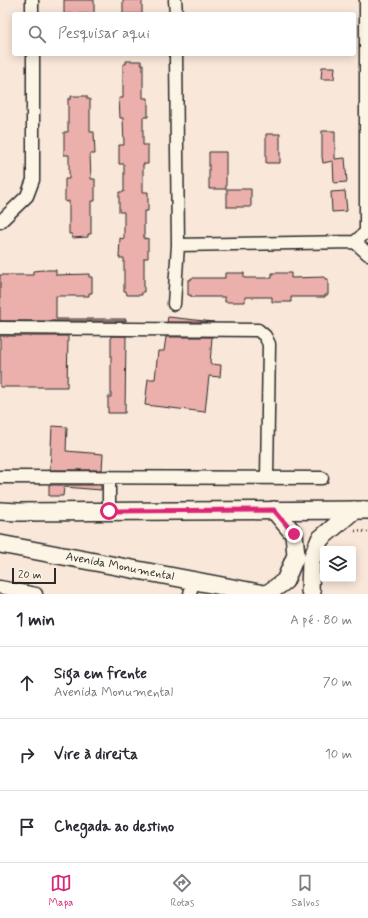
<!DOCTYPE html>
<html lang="pt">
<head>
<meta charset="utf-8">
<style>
  :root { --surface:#fff; --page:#f7f7f7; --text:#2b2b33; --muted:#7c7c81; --line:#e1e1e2; --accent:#db2777 }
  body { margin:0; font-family:Mynerve,sans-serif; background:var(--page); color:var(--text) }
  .controls { position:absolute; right:12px; bottom:12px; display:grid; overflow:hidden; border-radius:4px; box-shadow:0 2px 10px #0003 }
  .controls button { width:36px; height:36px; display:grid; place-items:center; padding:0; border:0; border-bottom:1px solid var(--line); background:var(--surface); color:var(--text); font:20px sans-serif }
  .scale { position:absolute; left:12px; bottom:10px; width:44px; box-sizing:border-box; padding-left:4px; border:2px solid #2b2b2b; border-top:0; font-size:11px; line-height:14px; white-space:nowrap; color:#2b2b2b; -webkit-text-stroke:3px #fcf5e5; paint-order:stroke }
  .stop { position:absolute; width:12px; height:12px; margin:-9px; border:3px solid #db2777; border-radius:50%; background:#fff }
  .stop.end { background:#db2777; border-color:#fff; box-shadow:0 1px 4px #0008 }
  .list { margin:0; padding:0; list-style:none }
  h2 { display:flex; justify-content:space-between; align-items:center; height:52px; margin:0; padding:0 16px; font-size:17px }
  h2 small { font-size:13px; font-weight:400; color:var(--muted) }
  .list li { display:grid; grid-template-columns:26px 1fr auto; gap:12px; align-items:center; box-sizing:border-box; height:72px; padding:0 16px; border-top:1px solid var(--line) }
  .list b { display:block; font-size:15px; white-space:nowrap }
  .list p { margin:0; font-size:13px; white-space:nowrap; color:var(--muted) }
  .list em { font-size:13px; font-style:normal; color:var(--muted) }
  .icon { flex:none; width:22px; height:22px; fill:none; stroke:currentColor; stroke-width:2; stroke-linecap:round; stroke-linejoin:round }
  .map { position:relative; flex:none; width:368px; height:594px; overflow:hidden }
  .search { position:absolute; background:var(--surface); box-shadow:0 2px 10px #0003; left:12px; right:12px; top:12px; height:44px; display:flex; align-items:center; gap:10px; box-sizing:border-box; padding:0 14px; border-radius:4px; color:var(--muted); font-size:15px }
  .sheet { height:268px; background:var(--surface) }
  nav { display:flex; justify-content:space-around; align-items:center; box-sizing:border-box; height:56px; border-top:1px solid var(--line); background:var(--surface); font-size:11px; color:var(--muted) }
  nav a { display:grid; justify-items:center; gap:2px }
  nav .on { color:var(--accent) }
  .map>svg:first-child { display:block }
  .building { fill:#ebb0ab; stroke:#2b2b2b }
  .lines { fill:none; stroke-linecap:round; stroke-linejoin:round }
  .street-casing { stroke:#2b2b2b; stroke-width:15 }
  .secondary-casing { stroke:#2b2b2b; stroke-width:20 }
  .path { stroke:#2b2b2b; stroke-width:2.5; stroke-dasharray:1 3; stroke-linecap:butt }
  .street { stroke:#fcf5e5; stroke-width:12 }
  .secondary { stroke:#fcf5e5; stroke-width:17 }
  .route { stroke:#db2777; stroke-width:5 }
  .labels { text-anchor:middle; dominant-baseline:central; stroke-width:3; stroke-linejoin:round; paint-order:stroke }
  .street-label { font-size:12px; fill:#2b2b2b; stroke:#fcf5e5 }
</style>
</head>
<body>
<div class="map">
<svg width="368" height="594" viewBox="0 0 368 594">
  <rect width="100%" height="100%" fill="#f9e7d9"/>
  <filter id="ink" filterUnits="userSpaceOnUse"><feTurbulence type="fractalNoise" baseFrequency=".025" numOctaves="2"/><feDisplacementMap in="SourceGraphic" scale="8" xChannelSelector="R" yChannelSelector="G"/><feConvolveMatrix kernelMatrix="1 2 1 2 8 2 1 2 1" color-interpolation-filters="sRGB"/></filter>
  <g filter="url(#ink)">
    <!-- building -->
    <path class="building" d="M64,0h30v14h-30z
      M123,0h19v14h-19z
      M126,61h15v3h2v34h5v19h-5v28h5v19h-5v28h5v19h-4v28l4,-1v20h-4v34h-2v3h-15l-1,-4h-2v-33h-5l1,-20 4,1v-27h-5v-20h5v-28h-5v-19h5l-1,-27h-3l-1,-20h4v-34h3z
      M322,67h13l-1,12h-13z
      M71,96h16v3h3v33h4l1,22h-5l1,25h4v22h-4v33h-3v3l-16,1v-4h-3v-33l-4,1v-23h4v-24h-5v-23h4v-33h3z
      M322,131h13v28l10,-1 2,24 -13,1 -1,-22 -10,2 -1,-6z
      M266,134h14v29h-14z
      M209,152h17v37h-17z
      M227,189h24v18h-24z
      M345,191l2,20 -15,1 -1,-20z
      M43,270h13v5l33,-1v3h3v16h-3v3h-33v23h70v2h-126v-46h33v-4z
      M225,273h19v5h28v-5h19v5l34,-1v2h3v16h-3v2h-34v5h-19v-5h-27v5h-20v-5h-34v-2h-3v-15h3v-2h34z
      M168,317l46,5h-47z
      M0,336h68l-1,51h-67z
      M111,336h15l-1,77h-17v-16h3z
      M166,337h46l-2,27 11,1 -1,12 -11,-1 -4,36 -60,-7 3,-26h7l3,-28h6z
      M52,426l15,1 -1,24 37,3 -1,16h-52z
      M49,485h52v5l-37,-3 -1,9h-14z"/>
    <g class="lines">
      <defs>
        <path id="street" d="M32,0v14
          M175,0l1,14
          M0,222l27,-26 6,-16v-126
          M366,232v-232
          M355,242l13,12
          M178,245l177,-3 11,-10
          M174,304l4,-59 -2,-191
          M0,328l258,2 7,6 4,8 -2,134
          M0,477l322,1
          M109,511v-34
          M0,587l36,7
          M190,594l3,-13"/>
        <g id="secondary">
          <path d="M0,511l18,1 350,-2"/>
          <path id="s1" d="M0,544l264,50"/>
          <path d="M267,594l18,-13 11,-26 -2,-21 -20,-24"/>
          <path d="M312,594l-2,-3 1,-30 9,-22 34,-29"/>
        </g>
      </defs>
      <!-- street casing -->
      <use href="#street" class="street-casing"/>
      <!-- secondary casing -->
      <use href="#secondary" class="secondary-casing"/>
      <!-- path -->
      <path class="path" d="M355,531l13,1"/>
      <!-- street -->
      <use href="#street" class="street"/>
      <!-- secondary -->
      <use href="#secondary" class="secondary"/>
    </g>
  </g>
  <g class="lines" filter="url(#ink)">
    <!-- route -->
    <path class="route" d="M109,511l165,-1 20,24"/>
  </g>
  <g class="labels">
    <!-- street labels -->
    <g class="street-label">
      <text stroke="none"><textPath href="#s1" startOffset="122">Avenida Monumental</textPath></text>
    </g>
  </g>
</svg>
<div class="controls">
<button><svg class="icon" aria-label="layers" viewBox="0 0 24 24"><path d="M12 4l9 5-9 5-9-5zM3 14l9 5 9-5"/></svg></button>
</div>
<div class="scale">20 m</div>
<div class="stop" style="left:109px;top:511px"></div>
<div class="stop end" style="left:294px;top:534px"></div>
<div class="search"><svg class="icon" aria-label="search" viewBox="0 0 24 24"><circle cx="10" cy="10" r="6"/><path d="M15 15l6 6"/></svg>Pesquisar aqui</div>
</div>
<section class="sheet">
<h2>1 min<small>A pé · 80 m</small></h2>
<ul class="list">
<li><svg class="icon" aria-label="ahead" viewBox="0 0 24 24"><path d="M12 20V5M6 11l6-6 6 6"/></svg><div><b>Siga em frente</b><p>Avenida Monumental</p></div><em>70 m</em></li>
<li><svg class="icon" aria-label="right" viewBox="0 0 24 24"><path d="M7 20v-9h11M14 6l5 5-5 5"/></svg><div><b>Vire à direita</b></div><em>10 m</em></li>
<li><svg class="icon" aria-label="arrive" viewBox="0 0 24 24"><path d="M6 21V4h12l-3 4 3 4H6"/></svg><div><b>Chegada ao destino</b></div></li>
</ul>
</section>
<nav>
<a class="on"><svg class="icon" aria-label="map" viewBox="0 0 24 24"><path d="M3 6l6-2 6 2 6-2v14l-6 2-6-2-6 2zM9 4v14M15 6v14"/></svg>Mapa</a>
<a><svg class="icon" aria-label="directions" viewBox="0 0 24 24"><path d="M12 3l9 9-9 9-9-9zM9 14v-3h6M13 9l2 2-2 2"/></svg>Rotas</a>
<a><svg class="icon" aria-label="saved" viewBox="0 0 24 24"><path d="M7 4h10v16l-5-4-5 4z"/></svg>Salvos</a>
</nav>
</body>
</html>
